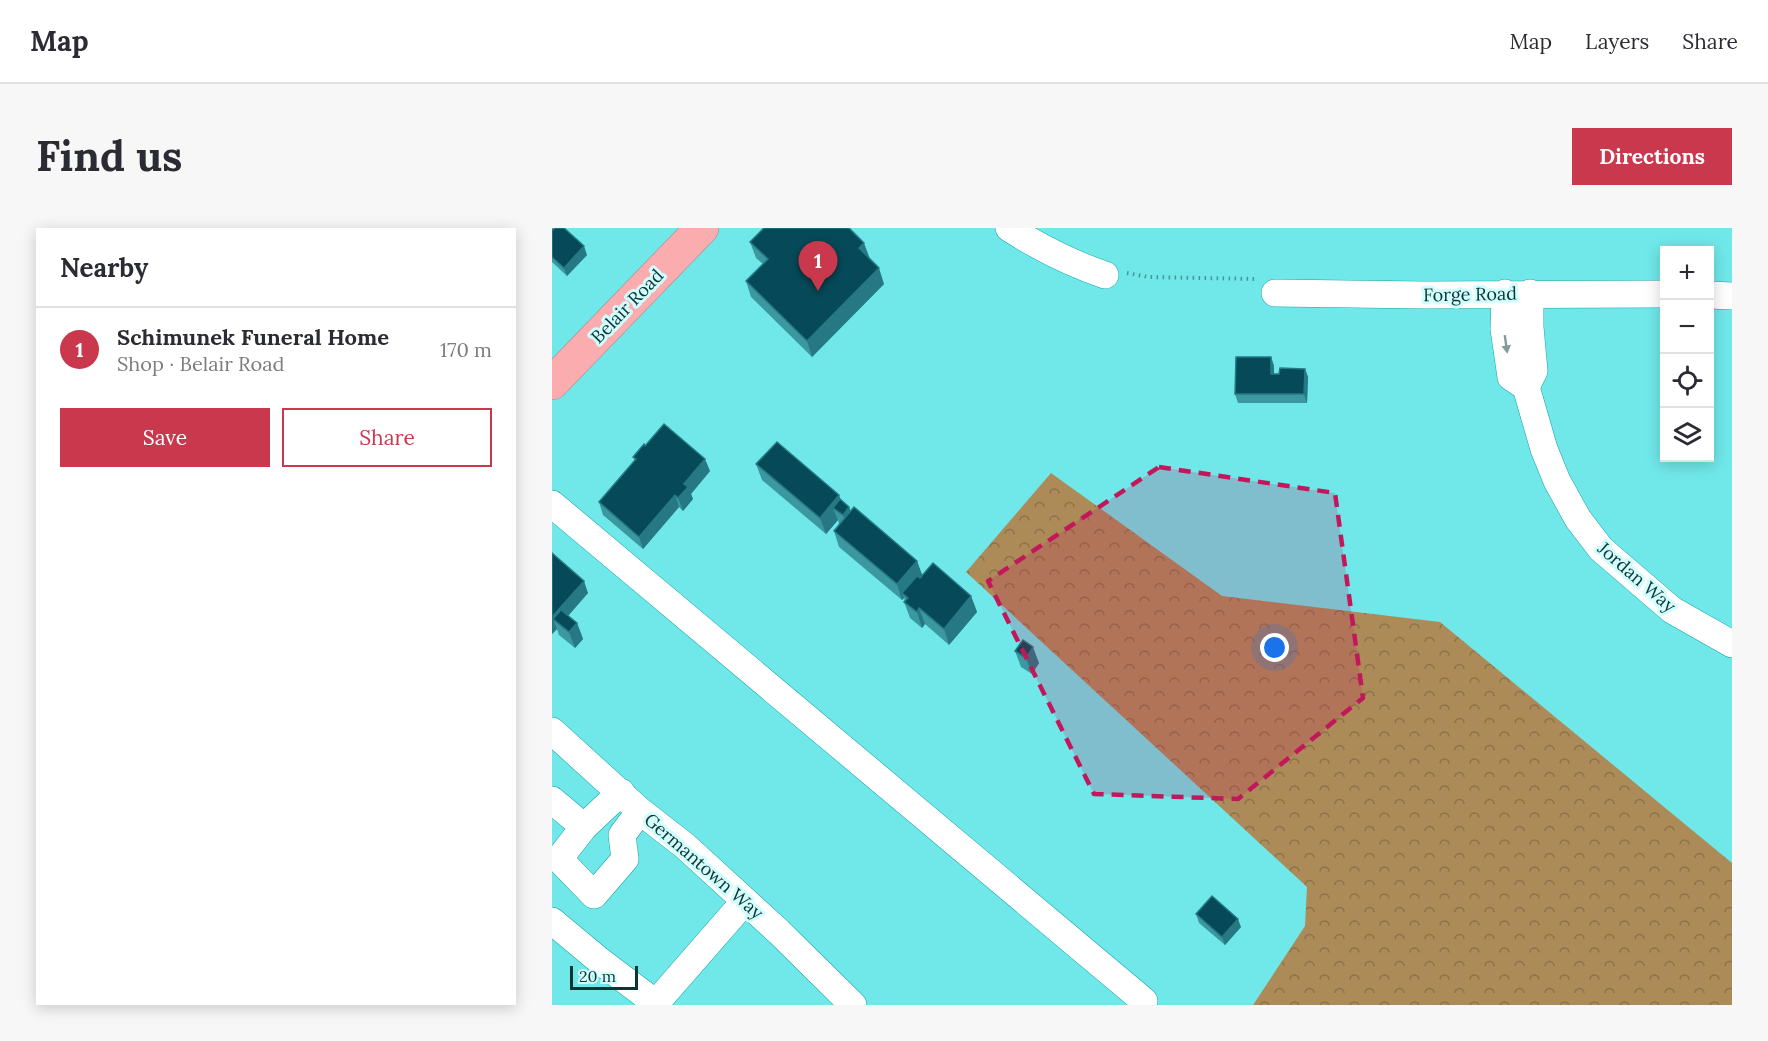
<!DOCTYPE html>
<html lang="en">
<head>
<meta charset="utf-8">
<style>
  :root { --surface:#fff; --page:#f7f7f7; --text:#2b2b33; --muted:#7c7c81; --line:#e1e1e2; --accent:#c9384d }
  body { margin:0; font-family:Lora,serif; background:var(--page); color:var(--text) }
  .controls { position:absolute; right:18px; top:18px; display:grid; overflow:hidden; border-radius:0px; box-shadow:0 3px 15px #0003 }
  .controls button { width:54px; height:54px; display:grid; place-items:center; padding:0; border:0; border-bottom:2px solid var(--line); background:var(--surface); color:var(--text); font:30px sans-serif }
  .scale { position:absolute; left:18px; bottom:15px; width:68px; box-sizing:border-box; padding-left:6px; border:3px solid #0e3536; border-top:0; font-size:16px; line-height:21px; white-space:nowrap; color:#0e3536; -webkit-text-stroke:4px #d2fdfd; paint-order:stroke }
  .you { position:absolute; left:723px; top:420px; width:21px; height:21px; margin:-15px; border:4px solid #fff; border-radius:50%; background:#1a73e8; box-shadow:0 0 0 9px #1a73e833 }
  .badge { display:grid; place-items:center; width:39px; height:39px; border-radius:50%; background:var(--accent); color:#fff; font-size:20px; font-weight:700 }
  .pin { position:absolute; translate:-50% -50px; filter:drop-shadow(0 2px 3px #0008) }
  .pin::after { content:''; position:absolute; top:32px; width:21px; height:18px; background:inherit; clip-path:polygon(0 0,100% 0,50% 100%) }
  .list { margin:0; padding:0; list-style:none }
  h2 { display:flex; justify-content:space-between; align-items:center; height:78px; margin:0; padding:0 24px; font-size:26px }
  h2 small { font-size:20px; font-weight:400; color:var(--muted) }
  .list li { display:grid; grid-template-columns:39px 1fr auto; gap:18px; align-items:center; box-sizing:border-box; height:84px; padding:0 24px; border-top:2px solid var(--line) }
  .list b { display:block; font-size:22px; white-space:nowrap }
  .list p { margin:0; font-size:20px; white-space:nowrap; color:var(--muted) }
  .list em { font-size:20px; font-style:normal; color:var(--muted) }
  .actions { display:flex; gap:12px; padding:18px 24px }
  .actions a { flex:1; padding:14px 0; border:2px solid var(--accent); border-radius:0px; text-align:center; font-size:21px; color:var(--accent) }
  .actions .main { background:var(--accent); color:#fff }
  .icon { flex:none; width:33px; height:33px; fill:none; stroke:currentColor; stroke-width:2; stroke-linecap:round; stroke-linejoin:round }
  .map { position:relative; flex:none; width:1180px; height:777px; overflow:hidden; border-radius:0px }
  header { display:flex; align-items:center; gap:36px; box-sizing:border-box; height:84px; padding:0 30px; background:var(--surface); border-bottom:2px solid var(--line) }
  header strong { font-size:28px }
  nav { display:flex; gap:33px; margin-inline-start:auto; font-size:21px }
  .intro { display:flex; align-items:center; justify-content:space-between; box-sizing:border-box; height:144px; padding:0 36px }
  h1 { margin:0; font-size:42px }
  .button { padding:15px 27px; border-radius:0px; background:var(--accent); color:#fff; font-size:21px; font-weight:700 }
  main { display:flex; gap:36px; padding:0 36px }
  aside { flex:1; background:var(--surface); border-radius:0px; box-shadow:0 3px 15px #0003 }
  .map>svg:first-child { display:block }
  .forest { fill:url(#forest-crowns) }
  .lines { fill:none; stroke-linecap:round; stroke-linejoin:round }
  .minor-casing { stroke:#13a3a6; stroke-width:28 }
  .highway-casing { stroke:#a88285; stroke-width:34 }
  .path { stroke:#439597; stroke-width:4; stroke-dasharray:1.5 4.5; stroke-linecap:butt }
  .minor { stroke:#fff; stroke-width:27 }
  .highway { stroke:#fbacaf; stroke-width:33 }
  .wall { fill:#3b98a1 }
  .shaded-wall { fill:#267984 }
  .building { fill:#064958; stroke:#267984; stroke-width:1.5 }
  .oneway { fill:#869a9a }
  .marked { fill:#c2185b; fill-opacity:0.2; stroke:#c2185b; stroke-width:4.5; stroke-dasharray:12 8; stroke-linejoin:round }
  .labels { text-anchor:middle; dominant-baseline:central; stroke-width:6; stroke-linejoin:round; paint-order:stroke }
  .street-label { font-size:18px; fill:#0e3536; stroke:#d2fdfd }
</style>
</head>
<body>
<header>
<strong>Map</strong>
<nav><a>Map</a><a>Layers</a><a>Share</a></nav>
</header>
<div class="intro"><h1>Find us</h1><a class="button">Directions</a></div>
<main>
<aside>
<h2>Nearby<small></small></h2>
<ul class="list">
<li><span class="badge">1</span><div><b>Schimunek Funeral Home</b><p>Shop · Belair Road</p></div><em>170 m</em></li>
</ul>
<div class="actions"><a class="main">Save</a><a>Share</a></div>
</aside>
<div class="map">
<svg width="1180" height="777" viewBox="0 0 1180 777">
  <defs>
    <pattern id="forest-crowns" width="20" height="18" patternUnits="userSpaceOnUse" patternTransform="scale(1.5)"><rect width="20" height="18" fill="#ad8b58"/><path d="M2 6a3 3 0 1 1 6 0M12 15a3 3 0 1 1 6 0" fill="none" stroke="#8b724a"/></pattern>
  </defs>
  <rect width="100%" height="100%" fill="#70e8ea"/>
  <!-- forest -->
  <path class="forest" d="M499,245l171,123 218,26 292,241v142h-479l52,-79 2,-39 -341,-315z"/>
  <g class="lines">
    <defs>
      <path id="minor" d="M457,0c31,20 61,35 96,47
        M723,65l150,2 239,-1
        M953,65l-1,36 7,48 15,10 18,62 13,32 21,38 23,30 71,61 60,34
        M1158,67l22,1
        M974,159l8,-16 -4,-44v-34
        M0,276l592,497
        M0,503l88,80 45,35 94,86 74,73
        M0,572l32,27 37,-35
        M32,599l-25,32 35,36 31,-36 -3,-24 18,-24
        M0,693l48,40 58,44
        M104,775l89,-102"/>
      <path id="highway" d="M0,155l150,-155"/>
    </defs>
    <!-- minor casing -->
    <use href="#minor" class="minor-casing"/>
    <!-- highway casing -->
    <use href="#highway" class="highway-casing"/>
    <!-- path -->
    <path class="path" d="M575,45l21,4 109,2"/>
    <!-- minor -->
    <use href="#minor" class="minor"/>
    <!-- highway -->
    <use href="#highway" class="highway"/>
  </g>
  <!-- wall -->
  <path class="wall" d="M0,1l35,26 -20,21 -15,-14z
    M198,14l120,17 14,25 -72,73 -61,-60 -5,-16 17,-17 -7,-6z
    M719,129l3,9v8h5l26,-5 3,8 -1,26h-69l-3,-9z
    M93,218l65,25 -19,23 2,5 -10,12 -4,-4 -36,42 -40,-34 -4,-13 36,-41 -2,-4z
    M204,236l85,37 8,6 2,4 66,50 5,15 49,20 6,16 -28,33 -24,-21 -3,4 -12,-10 -6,-16 1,-1 -1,-3 -2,2 -63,-53 -5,-16 5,-7 -1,-4 -12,14 -64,-54z
    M0,325l36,40 -20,23 9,7 6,16 -8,9 -16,-13 -2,-6 -5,5z
    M463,423l24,12 -7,11 -11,-7z
    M644,686l45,13 -16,18 -26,-22z"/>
  <!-- shaded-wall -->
  <path class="shaded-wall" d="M312,15l6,16 -11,-11z
    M32,18l3,9 -20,21 -3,-8z
    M327,40l5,16 -72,73 -5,-16z
    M719,129l3,9v16l-3,-8z
    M753,141l3,8 -1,26 -3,-9z
    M153,231l5,12 -19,23 2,5 -10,12 -5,-13 6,-14z
    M123,267l4,12 -36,42 -4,-12z
    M287,267l6,16 -12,-3 5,12 -12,14 -6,-16z
    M297,279l6,16 -6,8 -6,-16z
    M365,333l6,16 -21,16 2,5 -2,2 -5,-16z
    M32,353l4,12 -28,32 -7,-6 4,10 -5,5v-17z
    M419,368l6,16 -28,33 -5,-16z
    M367,380l6,16 -3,4 -5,-16z
    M25,395l6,16 -8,9 -6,-16z
    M481,419l6,16 -7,11 -6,-16z
    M686,691l3,8 -16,18 -3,-8z"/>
  <!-- building -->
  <path class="building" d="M3,0h9l20,18 -20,22 -12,-11v-28l1,1z
    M212,0h85l15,15 -5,5 20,20 -72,73 -61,-60 22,-22 -18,-17z
    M684,129h35v17h8l1,-6 25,1 -1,25h-69z
    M112,196l41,35 -21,25 4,3 -10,11 -3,-3 -36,42 -40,-35 37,-43 -3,-2 11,-13 1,2z
    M225,214l62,53 -19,23 -64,-54z
    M288,271l9,8 -6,8 -10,-7z
    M302,279l63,54 -20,23 -63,-53z
    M0,325l32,28 -32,36z
    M381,335l38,33 -27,33 -25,-21 -2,4 -13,-10 4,-4 -6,-5 15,-17 3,2z
    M9,382l16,13 -8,9 -16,-13z
    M471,412l10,7 -7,11 -11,-7z
    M660,668l26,23 -16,18 -26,-23z"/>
  <!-- one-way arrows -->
  <defs><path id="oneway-solid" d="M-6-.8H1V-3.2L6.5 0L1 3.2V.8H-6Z" transform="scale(1.5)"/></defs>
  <use class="oneway" href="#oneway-solid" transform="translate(954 116) rotate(82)"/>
  <!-- marked area -->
  <path class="marked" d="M607,239l176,26 28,205 -125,101 -144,-5 -106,-213z"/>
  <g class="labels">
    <!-- street labels -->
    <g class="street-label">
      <text transform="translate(918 66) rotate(-1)">Forge Road</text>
      <text transform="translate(75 78) rotate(-46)">Belair Road</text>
      <text transform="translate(1085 349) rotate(41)">Jordan Way</text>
      <text transform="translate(152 638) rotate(41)">Germantown Way</text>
    </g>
  </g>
</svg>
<div class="controls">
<button>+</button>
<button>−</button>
<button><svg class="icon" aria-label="locate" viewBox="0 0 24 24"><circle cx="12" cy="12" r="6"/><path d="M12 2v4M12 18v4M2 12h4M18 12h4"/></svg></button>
<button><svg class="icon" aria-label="layers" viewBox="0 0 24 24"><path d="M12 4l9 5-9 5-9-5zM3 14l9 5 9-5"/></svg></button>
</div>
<div class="scale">20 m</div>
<div class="you"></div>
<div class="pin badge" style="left:266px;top:63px">1</div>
</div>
</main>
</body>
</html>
